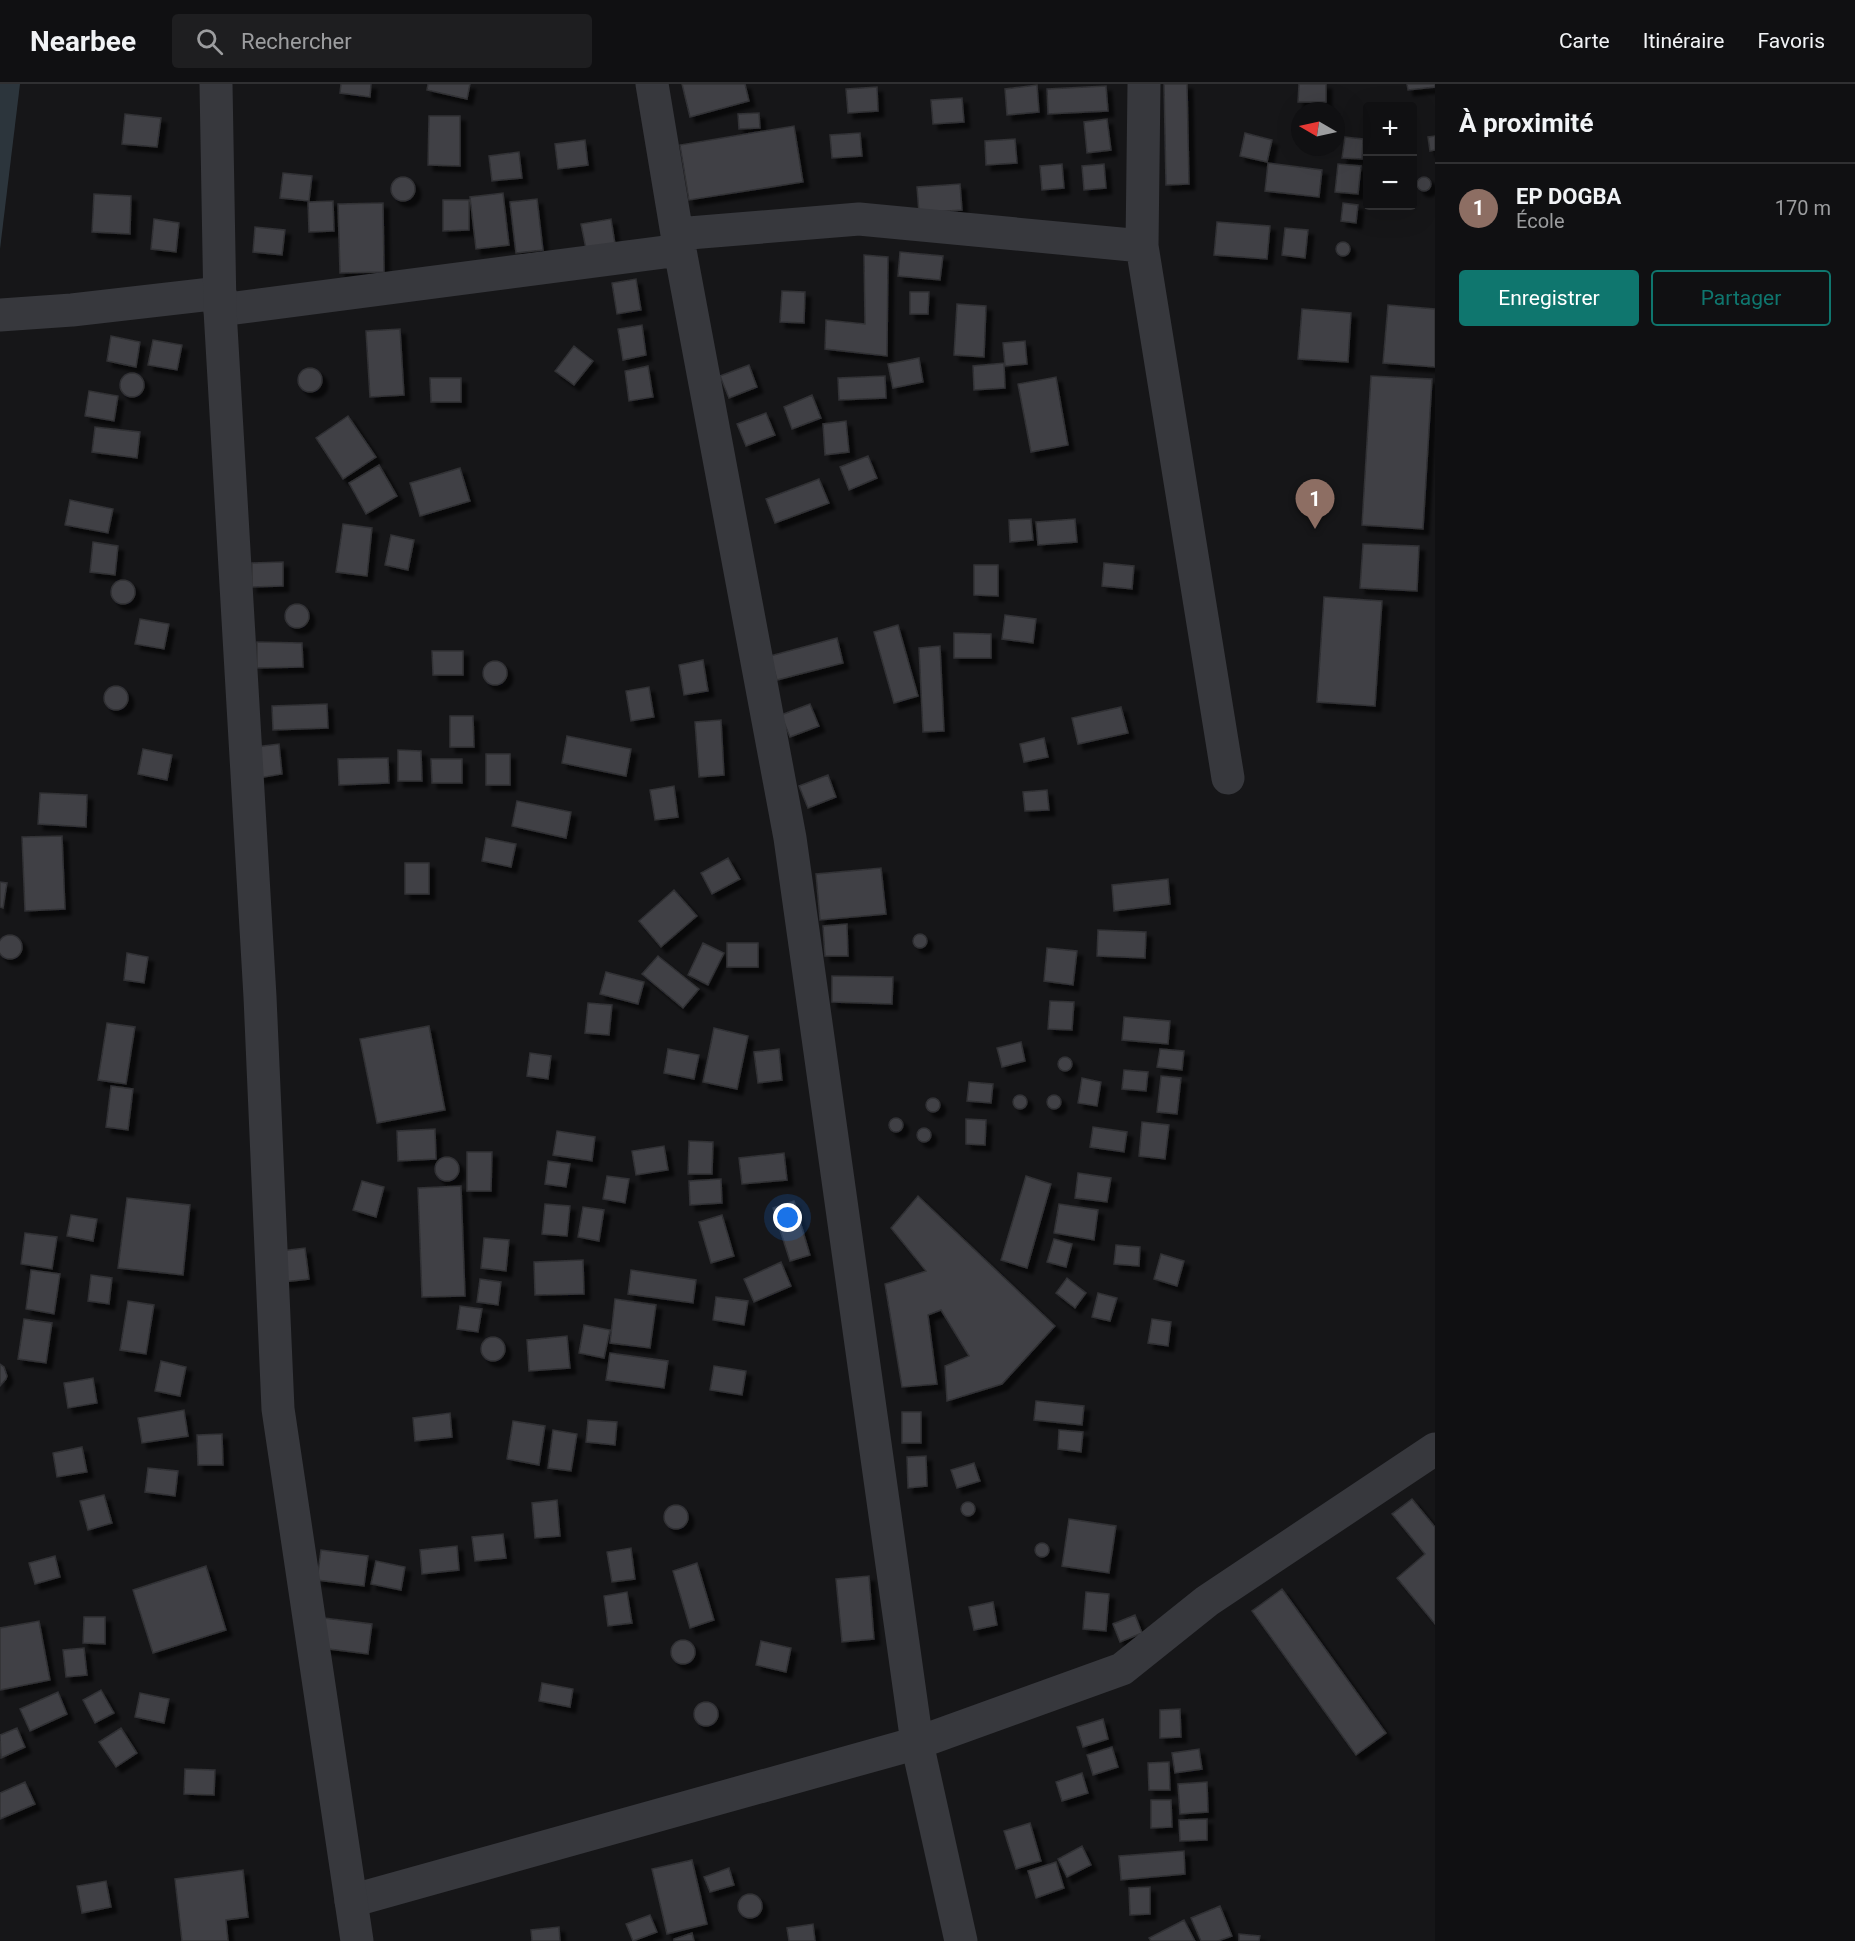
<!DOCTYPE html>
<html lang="fr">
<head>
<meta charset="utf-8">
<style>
  :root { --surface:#101012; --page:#1e1e20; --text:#f1f3f6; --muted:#9c9d9f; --line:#303032; --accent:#0f766e }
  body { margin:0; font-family:Roboto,sans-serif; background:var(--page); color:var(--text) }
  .controls { position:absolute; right:18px; top:18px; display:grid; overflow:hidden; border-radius:6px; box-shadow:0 6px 24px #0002 }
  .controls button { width:54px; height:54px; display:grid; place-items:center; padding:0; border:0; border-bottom:2px solid var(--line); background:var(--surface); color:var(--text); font:30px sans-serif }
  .compass { position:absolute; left:1291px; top:18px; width:54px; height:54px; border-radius:50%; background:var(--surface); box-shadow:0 6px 24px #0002; rotate:279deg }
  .you { position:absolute; left:788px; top:1134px; width:21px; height:21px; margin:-15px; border:4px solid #fff; border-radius:50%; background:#1a73e8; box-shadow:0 0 0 9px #1a73e833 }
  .badge { display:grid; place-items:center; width:39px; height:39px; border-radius:50%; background:var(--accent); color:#fff; font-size:20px; font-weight:700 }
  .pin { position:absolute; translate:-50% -50px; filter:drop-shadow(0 2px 3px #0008) }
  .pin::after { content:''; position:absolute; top:32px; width:21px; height:18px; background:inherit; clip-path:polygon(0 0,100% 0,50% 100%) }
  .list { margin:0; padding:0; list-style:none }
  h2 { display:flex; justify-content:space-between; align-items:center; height:78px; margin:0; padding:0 24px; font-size:26px }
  h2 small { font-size:20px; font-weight:400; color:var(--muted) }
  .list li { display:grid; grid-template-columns:39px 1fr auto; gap:18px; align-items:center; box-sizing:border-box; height:90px; padding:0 24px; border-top:2px solid var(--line) }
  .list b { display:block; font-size:22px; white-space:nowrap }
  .list p { margin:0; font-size:20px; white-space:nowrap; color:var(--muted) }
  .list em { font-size:20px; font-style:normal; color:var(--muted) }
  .actions { display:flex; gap:12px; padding:18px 24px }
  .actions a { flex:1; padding:14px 0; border:2px solid var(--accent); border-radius:6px; text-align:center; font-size:21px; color:var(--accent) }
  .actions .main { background:var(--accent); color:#fff }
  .icon { flex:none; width:33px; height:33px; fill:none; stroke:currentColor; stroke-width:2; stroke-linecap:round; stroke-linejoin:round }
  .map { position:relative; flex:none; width:1435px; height:1857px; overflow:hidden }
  header { display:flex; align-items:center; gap:36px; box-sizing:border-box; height:84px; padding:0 30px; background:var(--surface); border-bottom:2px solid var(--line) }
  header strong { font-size:28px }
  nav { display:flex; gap:33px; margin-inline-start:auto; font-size:21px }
  .search { width:420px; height:54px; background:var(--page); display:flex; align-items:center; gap:15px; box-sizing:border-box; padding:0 21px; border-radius:6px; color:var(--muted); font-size:22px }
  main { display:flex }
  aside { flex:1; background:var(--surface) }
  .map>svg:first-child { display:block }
  .water { fill:#2c353c }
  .building { fill:#404145; stroke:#303034; stroke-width:1.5; filter:url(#shadow) }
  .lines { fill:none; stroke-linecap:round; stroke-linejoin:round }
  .minor { stroke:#37383d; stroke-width:33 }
  .tertiary { stroke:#37383d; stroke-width:33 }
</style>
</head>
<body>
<header>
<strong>Nearbee</strong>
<div class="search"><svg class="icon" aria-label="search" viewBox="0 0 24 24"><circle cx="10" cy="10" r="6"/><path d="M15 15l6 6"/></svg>Rechercher</div>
<nav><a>Carte</a><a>Itinéraire</a><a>Favoris</a></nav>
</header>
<main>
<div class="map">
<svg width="1435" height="1857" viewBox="0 0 1435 1857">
  <defs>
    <filter id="shadow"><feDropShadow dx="5.5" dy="5.5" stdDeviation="1.5" flood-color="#0009"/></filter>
  </defs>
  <rect width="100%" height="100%" fill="#161618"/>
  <!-- water -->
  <path class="water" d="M0,0h20l-20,165z"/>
  <!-- building -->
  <path class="building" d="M341,0h30l-1,13 -30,-4z
    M428,0h42l-3,15 -40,-9z
    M682,0h63l4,17 -59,16z
    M1164,0h23l2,100 -23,1z
    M1299,0h27v18h-28z
    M1407,0h28v3l-27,3z
    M1037,1l2,27 -32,3 -2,-26z
    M1106,2l2,25 -60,3 -1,-25z
    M877,3l1,24 -30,2 -2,-24z
    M962,14l2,24 -31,2 -2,-24z
    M759,29l1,15 -21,1 -1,-15z
    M125,30l36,4 -4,29 -35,-3z
    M429,32h31v50l-32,-1z
    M1107,35l4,31 -24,3 -3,-31z
    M794,42l9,56 -114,18 -9,-55z
    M860,49l2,23 -30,2 -2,-23z
    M1245,49l27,7 -5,22 -27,-6z
    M1435,52v14l-5,1 -2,-14z
    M1345,53l18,2 -1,20 -20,-1z
    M1015,55l2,24 -31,2 -1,-24z
    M585,56l3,25 -30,4 -3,-25z
    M519,68l3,26 -30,3 -3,-25z
    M1268,79l54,7 -3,27 -54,-6z
    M1062,80l2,24 -22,2 -2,-24z
    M1104,80l2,24 -22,2 -2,-24z
    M1338,80l23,2 -3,28 -23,-2z
    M283,89l29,3 -3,25 -29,-3z
    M391 105a12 12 0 1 1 24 0a12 12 0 1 1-24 0Z
    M1417 100a7 7 0 1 1 14 0a7 7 0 1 1-14 0Z
    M960,100l2,26 -43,3 -2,-26z
    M503,109l6,52 -33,4 -6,-52z
    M94,110l37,2 -1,38 -38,-2z
    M537,115l6,51 -27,3 -6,-51z
    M443,116h26v30l-26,1z
    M333,117l1,30 -25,1 -1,-30z
    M383,119l1,69 -44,1 -2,-69z
    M1343,119l15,2 -2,18 -15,-2z
    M154,135l25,4 -3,29 -25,-3z
    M611,135l4,25 -29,5 -5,-25z
    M1217,138l53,4 -3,33 -53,-4z
    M255,143l30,3 -3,25 -29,-3z
    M1285,144l23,2 -3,28 -23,-3z
    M1336 165a7 7 0 1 1 14 0a7 7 0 1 1-14 0Z
    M900,168l43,4 -3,24 -42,-4z
    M864,171l24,2 -1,99 -62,-7 1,-29 39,4z
    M636,195l5,31 -24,4 -5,-31z
    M782,207l23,1 -1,31 -24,-1z
    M910,208h19l-1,22h-18z
    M957,220l29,2 -2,51 -30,-2z
    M1388,221l47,4v58l-52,-4z
    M1302,225l49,4 -3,49 -50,-3z
    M642,241l4,30 -23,5 -5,-31z
    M400,245l4,66 -34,2 -4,-66z
    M111,252l29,6 -4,25 -29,-6z
    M153,256l29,5 -5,25 -29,-5z
    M1025,257l2,23 -22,2 -2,-23z
    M574,262l19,15 -19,24 -19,-14z
    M919,274l4,24 -30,6 -5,-24z
    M1004,279l1,25 -31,2 -1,-24z
    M749,281l8,22 -28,11 -9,-22z
    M648,282l5,31 -24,4 -4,-30z
    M298 296a12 12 0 1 1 24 0a12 12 0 1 1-24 0Z
    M120 301a12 12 0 1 1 24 0a12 12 0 1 1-24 0Z
    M885,292l1,22 -47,2 -1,-22z
    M1371,292l61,3 -9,150 -61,-4z
    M1056,293l12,68 -37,7 -13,-68z
    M430,294h31v24h-30z
    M89,307l29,5 -4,25 -29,-5z
    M812,311l9,23 -29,11 -8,-22z
    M766,329l9,22 -29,11 -9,-22z
    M348,332l28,41 -33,22 -27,-41z
    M846,337l3,31 -24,3 -2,-31z
    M95,343l45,5 -3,26 -45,-6z
    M868,372l9,22 -28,12 -9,-23z
    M379,381l18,31 -31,18 -17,-31z
    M460,384l10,33 -50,15 -10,-33z
    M819,395l10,24 -54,20 -9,-24z
    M70,416l43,9 -5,24 -43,-8z
    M1031,435l2,21 -23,2 -1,-22z
    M1075,435l2,23 -39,3 -2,-23z
    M343,440l29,4 -5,48 -31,-4z
    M391,451l23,5 -6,30 -23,-5z
    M93,458l25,4 -3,29 -25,-3z
    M1363,460l56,2 -2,45 -57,-3z
    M283,478v24l-31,1v-24z
    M1104,479l30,3 -2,23 -30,-3z
    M974,481h24v31l-24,-1z
    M111 508a12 12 0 1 1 24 0a12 12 0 1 1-24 0Z
    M1324,513l58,4 -7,105 -58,-4z
    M285 532a12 12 0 1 1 24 0a12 12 0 1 1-24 0Z
    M1005,531l31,4 -3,24 -31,-4z
    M140,535l29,5 -5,25 -29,-5z
    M898,541l20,71 -24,7 -20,-71z
    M954,549l37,1v24h-37z
    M837,554l6,25 -66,17 -7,-24z
    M257,558l45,1 1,24 -46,1z
    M940,562l4,85 -21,1 -4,-84z
    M432,567h31v24h-30z
    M703,576l5,31 -24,4 -5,-30z
    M483 589a12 12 0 1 1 24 0a12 12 0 1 1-24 0Z
    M104 614a12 12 0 1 1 24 0a12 12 0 1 1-24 0Z
    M649,603l5,30 -23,4 -5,-30z
    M327,620l1,24 -55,2 -1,-24z
    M810,620l9,22 -29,11 -9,-22z
    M1121,623l7,26 -50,11 -6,-26z
    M450,632h23l1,31h-24z
    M721,636l3,55 -25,2 -4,-55z
    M567,652l64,13 -5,27 -64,-13z
    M1044,654l4,19 -24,5 -4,-18z
    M279,660l3,30 -23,4 -4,-31z
    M143,665l29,6 -5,25 -29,-6z
    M398,666l23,1 1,30h-24z
    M486,670h24v31h-24z
    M388,674l1,25 -50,2 -1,-26z
    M431,675h31v24h-30z
    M828,691l8,22 -28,11 -9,-22z
    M674,702l4,31 -23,3 -5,-30z
    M1047,706l2,20 -24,1 -2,-19z
    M40,709l47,2 -1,32 -48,-3z
    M517,717l54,11 -5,26 -54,-12z
    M62,752l3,73 -40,2 -3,-74z
    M486,754l30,6 -5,23 -29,-6z
    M728,774l12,21 -28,15 -11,-21z
    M405,779h24v31h-24z
    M881,784l5,46 -66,6 -4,-46z
    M1168,795l2,25 -56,7 -2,-26z
    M0,798l7,1 -4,25 -3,-1z
    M674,806l23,26 -36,31 -22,-26z
    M847,840l1,32h-23l-2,-30z
    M1098,846l48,2 -1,26 -48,-2z
    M913 857a7 7 0 1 1 14 0a7 7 0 1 1-14 0Z
    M-2 863a12 12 0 1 1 24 0a12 12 0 1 1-24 0Z
    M703,859l21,10 -16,32 -20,-10z
    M727,859h31v24h-31z
    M1047,864l30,3 -4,34 -29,-4z
    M127,869l21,4 -4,26 -20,-3z
    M658,872l41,33 -16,19 -41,-34z
    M606,888l38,10 -6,22 -38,-10z
    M832,892l61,1 -1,27 -60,-2z
    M1050,917l24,1 -2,28 -24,-1z
    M588,919l24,2 -3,30 -24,-2z
    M1124,933l46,4 -2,23 -46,-4z
    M107,939l28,4 -9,57 -28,-4z
    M429,942l16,84 -68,13 -17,-84z
    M714,944l34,8 -11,53 -34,-7z
    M1021,958l4,19 -23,6 -5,-19z
    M668,965l31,6 -5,24 -30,-6z
    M779,965l3,31 -24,3 -4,-31z
    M1160,965l24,2 -2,19 -25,-3z
    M530,969l21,3 -3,23 -21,-3z
    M1058 980a7 7 0 1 1 14 0a7 7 0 1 1-14 0Z
    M1124,986l24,2 -2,19 -24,-2z
    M1161,992l20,2 -4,36 -20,-2z
    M1082,994l19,4 -4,24 -19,-3z
    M969,998l24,2 -2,19 -24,-2z
    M111,1002l22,3 -5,41 -22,-3z
    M1047 1018a7 7 0 1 1 14 0a7 7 0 1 1-14 0Z
    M1013 1018a7 7 0 1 1 14 0a7 7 0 1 1-14 0Z
    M926 1021a7 7 0 1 1 14 0a7 7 0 1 1-14 0Z
    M889 1041a7 7 0 1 1 14 0a7 7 0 1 1-14 0Z
    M966,1035l20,1 -1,25 -19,-1z
    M1142,1038l27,3 -4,34 -26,-3z
    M1093,1043l34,5 -3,20 -34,-5z
    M917 1051a7 7 0 1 1 14 0a7 7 0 1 1-14 0Z
    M435,1045l1,30 -38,2 -1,-30z
    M557,1047l38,6 -3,24 -39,-6z
    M689,1057l24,1 -1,32h-24z
    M664,1062l4,24 -32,5 -4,-24z
    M467,1068h25l-1,39h-24z
    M784,1069l3,27 -45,4 -3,-26z
    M435 1085a12 12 0 1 1 24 0a12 12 0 1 1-24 0Z
    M548,1077l22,3 -4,23 -21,-3z
    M1078,1089l33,5 -4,24 -32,-4z
    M607,1092l22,3 -4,24 -22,-4z
    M1026,1092l25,8 -24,84 -26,-8z
    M721,1095l1,24 -32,2 -1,-24z
    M362,1097l22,6 -8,30 -23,-7z
    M461,1102l4,110 -43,1 -4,-109z
    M918,1112l137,130 -53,58 -55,17 -2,-35 24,-10 -28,-46 -13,5 9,69 -35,3 -17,-103 41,-13 -35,-43z
    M127,1114l63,7 -7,70 -65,-7z
    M794,1117l16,54 -20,6 -17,-53z
    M545,1120l25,2 -3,30 -25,-2z
    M1059,1120l39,6 -4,30 -40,-7z
    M583,1123l21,3 -5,31 -21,-4z
    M71,1131l26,4 -4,22 -26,-5z
    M722,1131l12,41 -23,7 -12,-41z
    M25,1149l32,4 -5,32 -31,-5z
    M484,1154l25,2 -3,31 -25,-3z
    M1054,1155l18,5 -6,23 -19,-5z
    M1116,1161l24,2 -1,19 -25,-2z
    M305,1164l4,31 -25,3 -3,-31z
    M1161,1170l23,7 -7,25 -23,-7z
    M583,1176l1,34 -49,1 -1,-33z
    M781,1178l10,24 -37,16 -10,-23z
    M31,1186l29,4 -6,40 -28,-5z
    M631,1186l65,10 -3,23 -65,-9z
    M91,1191l21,3 -3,26 -21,-3z
    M1067,1194l19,15 -11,15 -19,-15z
    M480,1195l21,3 -3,23 -21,-3z
    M1098,1209l19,5 -7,23 -18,-4z
    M716,1213l32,4 -4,24 -31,-5z
    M615,1215l41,6 -6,43 -40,-5z
    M128,1217l26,4 -8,49 -26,-4z
    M460,1222l22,3 -4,23 -21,-3z
    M24,1235l28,4 -6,40 -28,-4z
    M1152,1235l19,3 -3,24 -20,-3z
    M584,1241l26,5 -6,28 -25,-5z
    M567,1252l3,32 -41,3 -2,-31z
    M481 1265a12 12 0 1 1 24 0a12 12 0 1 1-24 0Z
    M610,1269l58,8 -4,27 -58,-8z
    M161,1277l25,6 -6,29 -25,-5z
    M0,1280l4,3 3,9 -1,3 -6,7z
    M714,1282l32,5 -4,24 -32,-5z
    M93,1294l4,25 -29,5 -4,-25z
    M1036,1317l48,5 -2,19 -48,-5z
    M184,1326l4,26 -46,7 -4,-25z
    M902,1328h19v31h-19z
    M450,1329l2,24 -37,4 -2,-23z
    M588,1336l29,2 -2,23 -29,-3z
    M513,1337l32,5 -6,39 -32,-6z
    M553,1346l24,4 -6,37 -23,-3z
    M1059,1346l24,2 -2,20 -23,-3z
    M222,1350l1,31h-25l-1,-30z
    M82,1363l5,25 -30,5 -4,-24z
    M926,1372l1,30 -19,2 -1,-31z
    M974,1379l6,18 -23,7 -6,-18z
    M148,1384l30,3 -3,25 -30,-4z
    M104,1411l8,28 -24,7 -8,-29z
    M1412,1415l23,28v97l-38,-46 28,-24 -33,-40z
    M557,1416l3,36 -25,2 -3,-35z
    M961 1425a7 7 0 1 1 14 0a7 7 0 1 1-14 0Z
    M664 1433a12 12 0 1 1 24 0a12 12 0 1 1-24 0Z
    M1069,1435l47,7 -7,47 -47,-7z
    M503,1450l3,24 -31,3 -3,-24z
    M1035 1466a7 7 0 1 1 14 0a7 7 0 1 1-14 0Z
    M457,1462l2,24 -37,4 -2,-24z
    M631,1464l4,31 -23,3 -5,-30z
    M321,1466l47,6 -4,30 -47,-6z
    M55,1472l5,21 -25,7 -6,-21z
    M376,1477l29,6 -4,23 -30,-6z
    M697,1479l17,57 -24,8 -17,-57z
    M206,1482l20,64 -73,23 -20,-63z
    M869,1492l5,63 -32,3 -6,-63z
    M1282,1505l104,144 -30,22 -104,-144z
    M627,1508l5,31 -24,3 -4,-30z
    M1086,1508l23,2 -3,37 -23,-2z
    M993,1518l4,23 -23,5 -5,-23z
    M1135,1531l7,18 -22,9 -7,-18z
    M84,1533h21v27l-22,-1z
    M324,1534l48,6 -4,30 -47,-6z
    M39,1537l11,59 -50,10v-62z
    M671 1568a12 12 0 1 1 24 0a12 12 0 1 1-24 0Z
    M761,1557l30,7 -5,24 -30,-7z
    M84,1564l3,27 -21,2 -3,-27z
    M542,1599l31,6 -3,18 -31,-6z
    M101,1606l13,23 -19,10 -12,-23z
    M58,1608l9,22 -37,17 -10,-22z
    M140,1609l29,6 -5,24 -29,-6z
    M694 1630a12 12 0 1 1 24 0a12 12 0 1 1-24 0Z
    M1180,1625l1,28 -21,1v-28z
    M1103,1635l5,20 -25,8 -6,-20z
    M17,1644l8,19 -24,11 -1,-23z
    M121,1644l16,25 -21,14 -17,-25z
    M1112,1663l6,20 -25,8 -6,-20z
    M1199,1665l3,20 -27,4 -3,-20z
    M1169,1678l1,28h-21l-1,-27z
    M185,1685l30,1 -1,25 -30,-1z
    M1082,1689l6,20 -26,8 -6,-19z
    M25,1698l10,22 -35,15v-26z
    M1207,1698l1,30 -28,2 -2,-30z
    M1151,1716h20l1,27 -21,1z
    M1207,1735v21l-27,1 -1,-21z
    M1030,1739l11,38 -25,8 -12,-38z
    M1082,1762l9,19 -24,12 -9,-18z
    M1184,1767l1,23 -64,6 -2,-24z
    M692,1776l15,64 -40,10 -15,-65z
    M1056,1778l8,26 -28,10 -8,-27z
    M729,1784l5,17 -24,7 -6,-15z
    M243,1786l5,47 -22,3 2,21h-46l-7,-62z
    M106,1797l5,26 -29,6 -5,-27z
    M1150,1803v27l-20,1 -1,-27z
    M738 1822a12 12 0 1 1 24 0a12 12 0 1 1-24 0Z
    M1220,1822l12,30 -14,5h-17l-10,-23z
    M650,1831l7,17 -24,9 -7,-17z
    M1184,1836l11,21h-44l-2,-3z
    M813,1840l2,17h-26l-2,-13z
    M559,1843l1,14h-28l-1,-11z
    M692,1849l2,8h-20v-2z
    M1239,1850l21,2 -1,5h-20z"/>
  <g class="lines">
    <!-- minor -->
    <path class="minor" d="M652,0l25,150 113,604 127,905 44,198
      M1144,0l-2,162 86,532
      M677,150l182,-15 283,27
      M220,226l460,-60
      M0,231l72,-5 148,-17
      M351,1817l566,-158 205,-74 85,-68 228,-152"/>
    <!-- tertiary -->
    <path class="tertiary" d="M216,0l4,226 40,687 18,412 79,532"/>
  </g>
</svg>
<div class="controls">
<button>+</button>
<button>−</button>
</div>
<svg class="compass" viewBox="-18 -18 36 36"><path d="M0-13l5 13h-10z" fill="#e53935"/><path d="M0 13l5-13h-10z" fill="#9c9d9f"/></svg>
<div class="you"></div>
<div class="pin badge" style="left:1315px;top:445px;background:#8d6e63">1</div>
</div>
<aside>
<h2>À proximité<small></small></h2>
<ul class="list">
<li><span class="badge" style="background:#8d6e63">1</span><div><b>EP DOGBA</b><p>École</p></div><em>170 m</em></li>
</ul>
<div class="actions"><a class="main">Enregistrer</a><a>Partager</a></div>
</aside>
</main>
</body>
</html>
